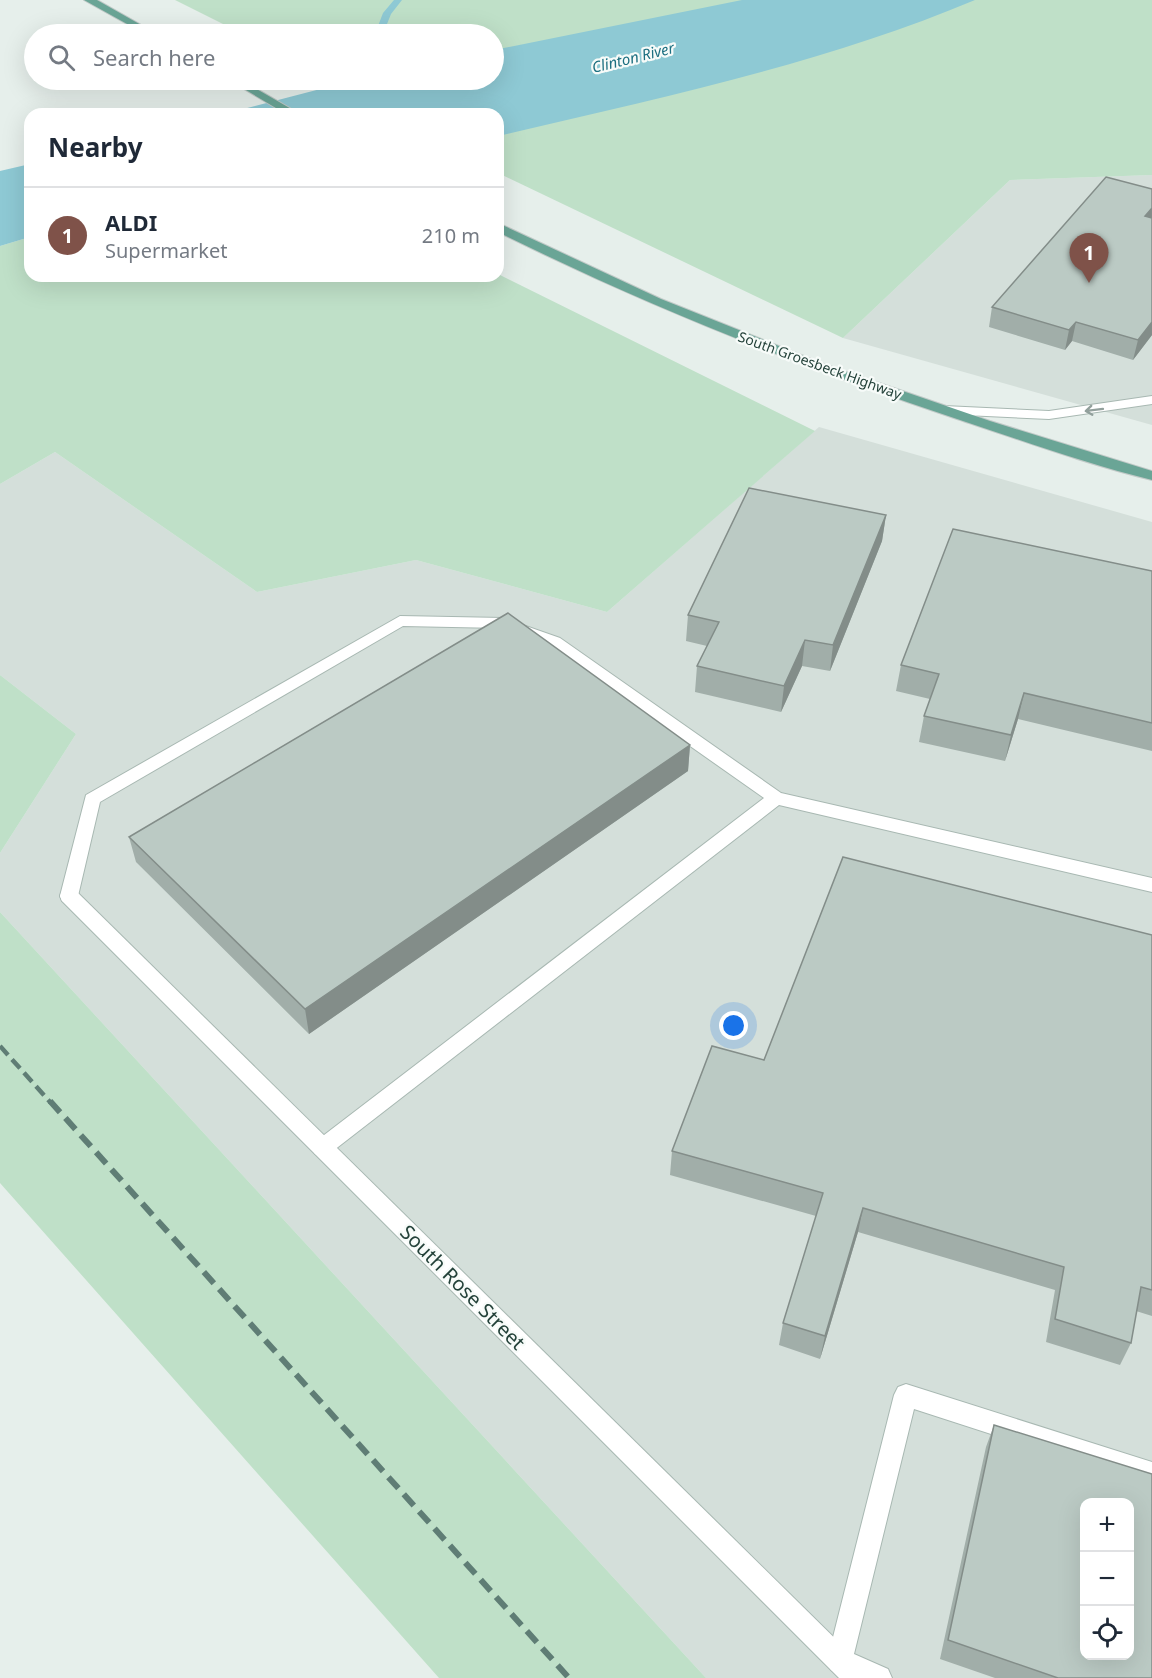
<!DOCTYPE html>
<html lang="en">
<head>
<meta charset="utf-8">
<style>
  :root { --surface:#fff; --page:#f2f2f3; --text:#1f2937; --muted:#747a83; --line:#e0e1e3; --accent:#7f5249 }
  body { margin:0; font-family:"Noto Sans",sans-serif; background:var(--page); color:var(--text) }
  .controls { position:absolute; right:18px; bottom:18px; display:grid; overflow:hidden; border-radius:12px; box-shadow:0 6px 24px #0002 }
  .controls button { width:54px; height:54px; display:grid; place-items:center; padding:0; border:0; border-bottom:2px solid var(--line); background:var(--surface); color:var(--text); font:30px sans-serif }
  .you { position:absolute; left:734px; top:1026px; width:21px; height:21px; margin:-15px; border:4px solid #fff; border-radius:50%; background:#1a73e8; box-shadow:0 0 0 9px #1a73e833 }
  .badge { display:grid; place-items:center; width:39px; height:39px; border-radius:50%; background:var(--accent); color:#fff; font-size:20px; font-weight:700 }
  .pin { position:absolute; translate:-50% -50px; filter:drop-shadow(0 2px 3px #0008) }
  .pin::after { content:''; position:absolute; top:32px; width:21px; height:18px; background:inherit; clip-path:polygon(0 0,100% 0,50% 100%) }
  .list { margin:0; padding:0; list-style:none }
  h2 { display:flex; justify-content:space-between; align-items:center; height:78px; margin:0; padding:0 24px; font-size:26px }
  h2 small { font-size:20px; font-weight:400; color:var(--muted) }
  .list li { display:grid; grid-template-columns:39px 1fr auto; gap:18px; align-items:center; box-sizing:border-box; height:96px; padding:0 24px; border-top:2px solid var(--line) }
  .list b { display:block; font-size:22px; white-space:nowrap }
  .list p { margin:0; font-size:20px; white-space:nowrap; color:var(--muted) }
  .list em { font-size:20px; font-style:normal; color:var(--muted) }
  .icon { flex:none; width:33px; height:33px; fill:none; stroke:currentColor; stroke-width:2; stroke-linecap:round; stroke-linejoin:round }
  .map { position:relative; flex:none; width:1152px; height:1678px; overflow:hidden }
  .search { position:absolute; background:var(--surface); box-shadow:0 6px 24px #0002; left:24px; top:24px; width:480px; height:66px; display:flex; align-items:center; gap:15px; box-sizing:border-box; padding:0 21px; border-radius:33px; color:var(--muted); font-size:22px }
  .panel { position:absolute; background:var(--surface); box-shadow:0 6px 24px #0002; left:24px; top:108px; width:480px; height:174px; border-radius:18px }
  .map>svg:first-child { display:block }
  .built { fill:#d4dfda; fill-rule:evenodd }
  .green { fill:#bfe0c8 }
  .water { fill:#8ec9d4 }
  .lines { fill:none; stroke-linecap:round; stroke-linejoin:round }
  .stream { fill:#8ec9d4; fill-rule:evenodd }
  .lane-casing { stroke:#a8b8b2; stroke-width:2 }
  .street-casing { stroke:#a8b8b2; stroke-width:2 }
  .primary-casing { stroke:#c2cac8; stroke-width:2 }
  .lane { fill:#fff; fill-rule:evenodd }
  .street { fill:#fff; fill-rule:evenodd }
  .primary { fill:#6aa596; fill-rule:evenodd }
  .rail-far1 { stroke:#5f7d75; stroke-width:4.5; stroke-dasharray:12 6; stroke-linecap:butt }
  .rail { stroke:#5f7d75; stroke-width:6; stroke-dasharray:15 8; stroke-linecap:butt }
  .wall { fill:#a1aea9 }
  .shaded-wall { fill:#838d89 }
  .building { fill:#bbcac4; stroke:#838d89; stroke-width:1.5; fill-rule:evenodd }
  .oneway { stroke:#92a09c }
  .labels { text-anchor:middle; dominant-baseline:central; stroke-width:4.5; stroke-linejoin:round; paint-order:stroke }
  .far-street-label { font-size:14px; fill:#24423a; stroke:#f7fbf9 }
  .far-water-label { font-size:15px; font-style:italic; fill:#1c6f80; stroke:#f7fbf9 }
  .near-street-label { font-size:20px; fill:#24423a; stroke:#f7fbf9 }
</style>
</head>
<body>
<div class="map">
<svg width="1152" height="1678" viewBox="0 0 1152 1678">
  <rect width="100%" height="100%" fill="#e6efeb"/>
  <!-- built -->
  <path class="built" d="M1152,175v250l-309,-87 167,-158z
    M819,427l333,95v1156h-446l-706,-766v-59l76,-119 -76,-59v-191l55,-32 202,140 159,-32 191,52zM1084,1502h46v154h-46z"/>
  <!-- green -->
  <path class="green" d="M175,0h977v175l-142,5 -167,158 -345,-165v-59h-110l-63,-34h169v-46h-251z
    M30,237v39h468v-2l317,157 -208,181 -191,-52 -159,32 -202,-140 -55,32v-238z
    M0,675l76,59 -76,119z
    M0,912l706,766h-267l-439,-495z"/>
  <!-- water -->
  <path class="water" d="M742,0h233c-152,64 -316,98 -477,136v-22h-274l131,-34h139v-30z
    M30,164v73l-30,9v-75z"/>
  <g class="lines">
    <!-- stream -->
    <path class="stream" d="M394,0h8l-11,14 -8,20h-8l8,-21z"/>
    <defs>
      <path id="lane" d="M1152,396v8l-103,15 -105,-5 -7,-4 7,-4 105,5z
        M400,616l103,2 57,20 221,155 371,85v14l-373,-87 -450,349 -7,3 -7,-3 -3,-6 3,-6 449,-344 -216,-152 -47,-18 -98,-2 -303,176 -22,94 -2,5 -7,2 -7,-2 -2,-5 26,-101z
        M906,1384l246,78v24l-238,-77 -60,245 34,15 4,9h-43l-18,-8 -4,-9 67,-266 4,-8z"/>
      <path id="street" d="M69,889l7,2 790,778 4,9h-31l-777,-777 -2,-5 2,-5z"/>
      <path id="primary" d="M84,0h13l60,34h-12z
        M229,80h12l59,34h-14z
        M498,223l163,76 163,65 166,57 162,50v9c-66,-16 -131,-40 -195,-61 -158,-53 -310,-113 -459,-187z"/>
    </defs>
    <!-- lane casing -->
    <use href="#lane" class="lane-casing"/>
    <!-- street casing -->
    <use href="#street" class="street-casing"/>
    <!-- primary casing -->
    <use href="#primary" class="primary-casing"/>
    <!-- lane -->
    <use href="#lane" class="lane"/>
    <!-- street -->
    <use href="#street" class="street"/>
    <!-- primary -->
    <use href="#primary" class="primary"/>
    <!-- rail-far1 -->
    <path class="rail-far1" d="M0,1046l51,57"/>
    <!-- rail -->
    <path class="rail" d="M50,1101l519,577"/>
  </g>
  <!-- wall -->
  <path class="wall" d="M992,307l160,28 -19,25 -61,-19 -7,9 -76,-23z
    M886,515l-4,26 -52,130 -28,-5 -21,46 -86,-20 2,-26 10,-20 -21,-5 2,-26z
    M1152,571v180l-134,-32 -13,42 -86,-19 5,-26 6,-17 -34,-8 5,-26z
    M690,745l-2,26 -379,263 -173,-172 -7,-25z
    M1152,935v381l-16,-5 -5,32 -11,22 -74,-23 9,-52 -197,-58 -38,127 -41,-14 4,-22 33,-107 -146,-41 2,-24 92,-91z
    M994,1425l158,253h-157l-55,-19 46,-212z"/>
  <!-- shaded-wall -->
  <path class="shaded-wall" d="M1152,208v13l-7,-5z
    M1076,322l-4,19 -7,9 4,-20z
    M1152,322v13l-19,25 5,-20z
    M886,515l-4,26 -52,130 3,-26z
    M805,640l-3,26 -21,46 3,-26z
    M1024,693l-6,26 -13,42 6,-26z
    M690,745l-2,26 -379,263 -4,-25z
    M863,1208l-5,24 -38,127 5,-23z"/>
  <!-- building -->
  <path class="building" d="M1106,177l46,12v19l-7,8 7,2v104l-14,18 -62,-18 -7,8 -77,-23z
    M749,488l137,27 -53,130 -28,-5 -21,46 -87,-20 22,-44 -31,-7z
    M953,529l199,42v152l-128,-30 -13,42 -87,-19 15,-42 -38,-9z
    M508,613l182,132 -385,264 -176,-172z
    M843,857l309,78v355l-11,-3 -10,56 -76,-24 9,-52 -201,-59 -38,128 -42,-13 40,-130 -151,-42 40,-105 52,14z
    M994,1425l158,49v204h-94l-110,-38zM1084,1503h46v153h-46z"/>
  <!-- one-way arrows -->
  <defs><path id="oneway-shaft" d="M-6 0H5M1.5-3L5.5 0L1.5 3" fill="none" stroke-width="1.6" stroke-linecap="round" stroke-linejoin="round" transform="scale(1.5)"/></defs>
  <use class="oneway" href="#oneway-shaft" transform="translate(1094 410) rotate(173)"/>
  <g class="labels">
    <!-- far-street labels -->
    <g class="far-street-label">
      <text transform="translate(820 365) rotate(20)">South Groesbeck Highway</text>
    </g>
    <!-- far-water labels -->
    <g class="far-water-label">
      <text transform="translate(633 57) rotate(-14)">Clinton River</text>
    </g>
    <!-- near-street labels -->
    <g class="near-street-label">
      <text transform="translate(463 1287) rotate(45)">South Rose Street</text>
    </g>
  </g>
</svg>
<div class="controls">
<button>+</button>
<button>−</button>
<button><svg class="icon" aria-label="locate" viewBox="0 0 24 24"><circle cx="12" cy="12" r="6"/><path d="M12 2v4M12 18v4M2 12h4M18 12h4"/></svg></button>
</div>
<div class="you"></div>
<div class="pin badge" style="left:1089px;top:283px">1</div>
<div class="search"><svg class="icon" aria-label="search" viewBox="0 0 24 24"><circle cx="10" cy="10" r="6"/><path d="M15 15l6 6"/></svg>Search here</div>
<section class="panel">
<h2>Nearby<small></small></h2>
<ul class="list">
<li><span class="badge">1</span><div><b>ALDI</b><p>Supermarket</p></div><em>210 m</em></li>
</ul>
</section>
</div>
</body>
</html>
